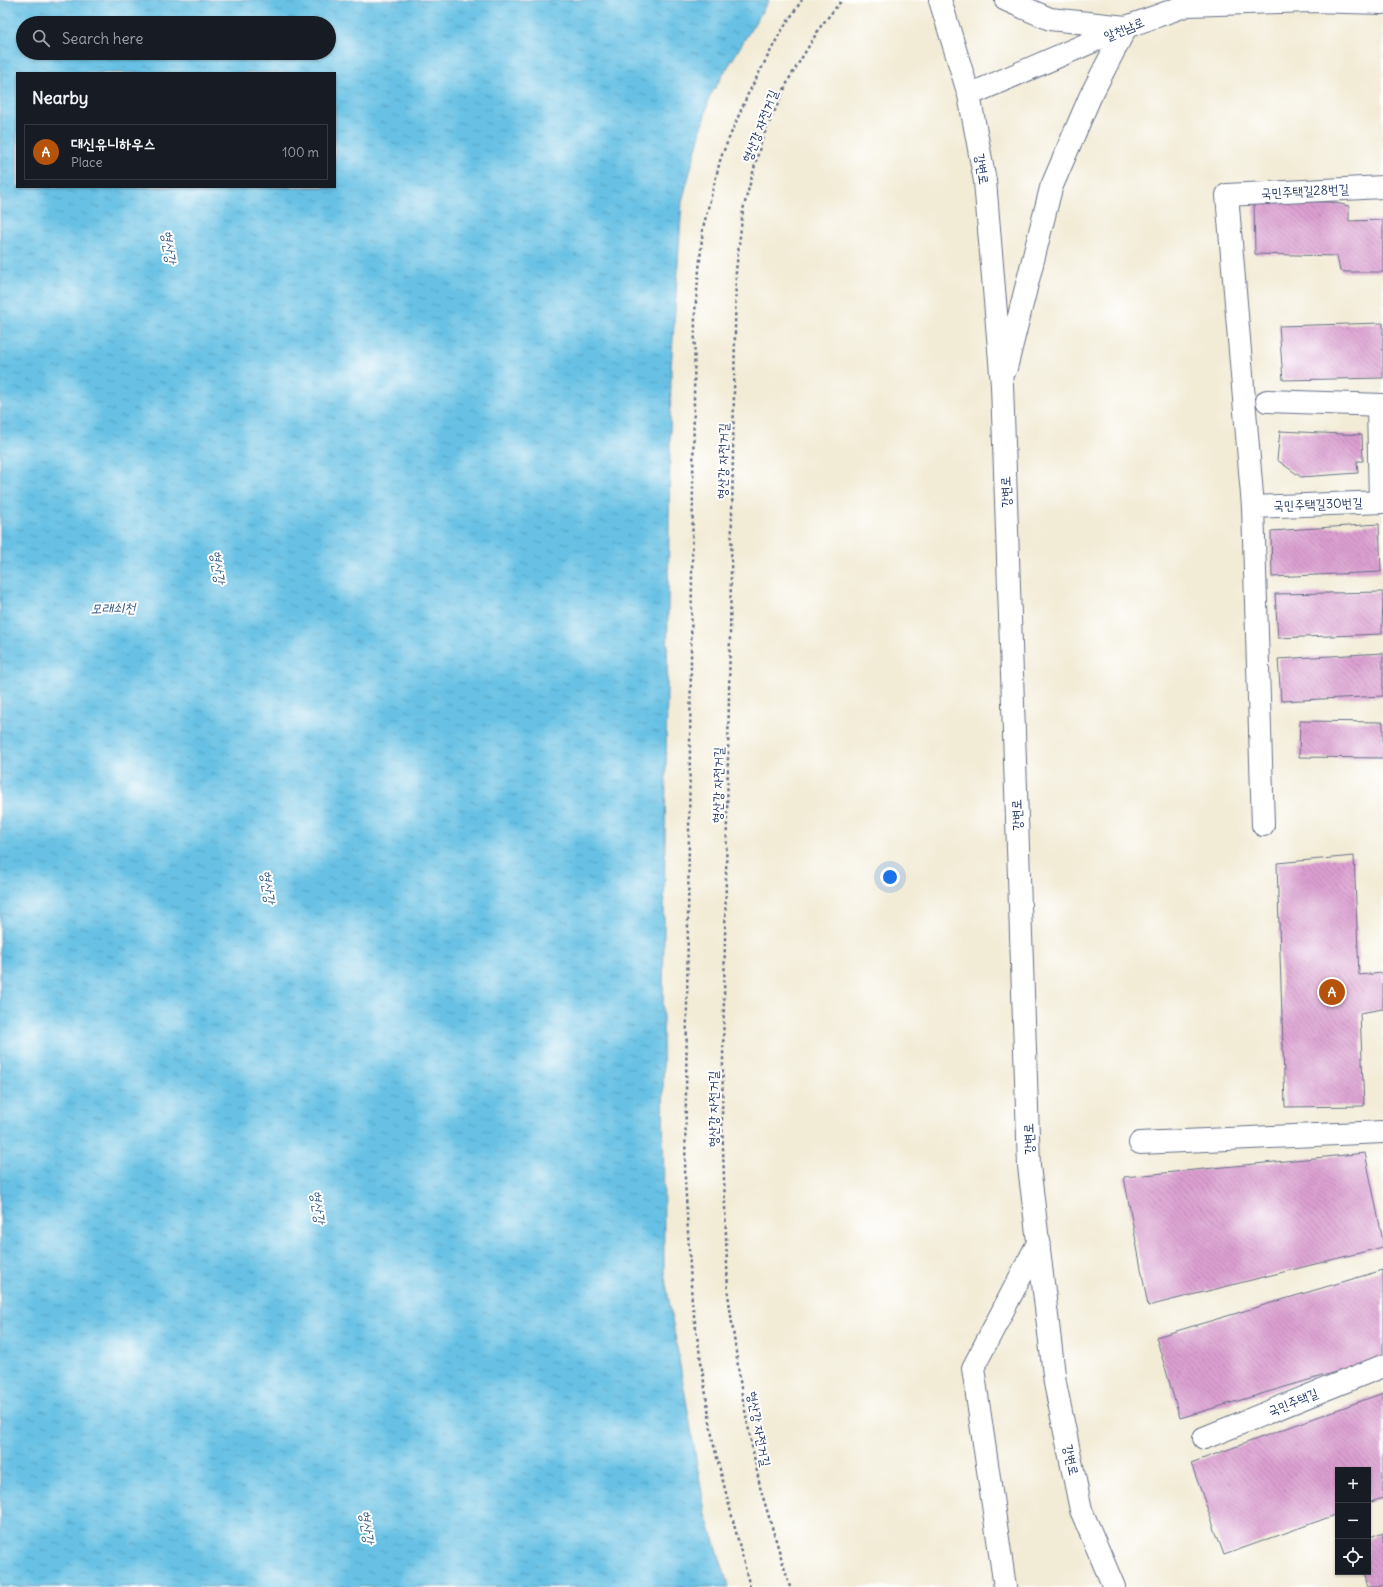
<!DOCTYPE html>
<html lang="en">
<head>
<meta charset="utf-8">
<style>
  :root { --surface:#171b24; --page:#20242c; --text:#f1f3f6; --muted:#9ea1a6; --line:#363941; --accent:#b45309 }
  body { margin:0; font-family:Delius,"Poor Story",sans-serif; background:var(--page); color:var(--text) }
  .controls { position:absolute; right:12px; bottom:12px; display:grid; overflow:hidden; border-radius:0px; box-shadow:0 1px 3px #0004 }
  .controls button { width:36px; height:36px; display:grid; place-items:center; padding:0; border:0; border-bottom:1px solid var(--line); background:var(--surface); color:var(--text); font:20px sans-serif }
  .you { position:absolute; left:890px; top:877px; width:14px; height:14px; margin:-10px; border:3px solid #fff; border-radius:50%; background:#1a73e8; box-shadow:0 0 0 6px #1a73e833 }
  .badge { display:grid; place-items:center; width:26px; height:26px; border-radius:50%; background:var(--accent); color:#fff; font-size:13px; font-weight:700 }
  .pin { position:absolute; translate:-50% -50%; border:2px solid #fff; box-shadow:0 1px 4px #0006 }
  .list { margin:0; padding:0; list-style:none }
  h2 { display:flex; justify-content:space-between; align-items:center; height:52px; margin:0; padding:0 16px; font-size:17px }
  h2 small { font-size:13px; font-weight:400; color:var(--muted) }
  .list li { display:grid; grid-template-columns:26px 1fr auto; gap:12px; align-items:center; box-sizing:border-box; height:56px; margin:0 8px 8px; padding:0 8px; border:1px solid var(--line); border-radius:0px }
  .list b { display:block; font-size:15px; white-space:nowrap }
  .list p { margin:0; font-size:13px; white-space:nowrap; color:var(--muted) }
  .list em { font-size:13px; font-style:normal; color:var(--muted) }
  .icon { flex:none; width:22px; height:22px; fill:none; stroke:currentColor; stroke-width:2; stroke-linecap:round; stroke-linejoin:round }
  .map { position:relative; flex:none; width:1383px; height:1587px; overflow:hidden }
  .search { position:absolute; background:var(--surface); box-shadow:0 1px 3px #0004; left:16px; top:16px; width:320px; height:44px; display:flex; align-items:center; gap:10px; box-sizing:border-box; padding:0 14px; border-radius:22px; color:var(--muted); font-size:15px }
  .panel { position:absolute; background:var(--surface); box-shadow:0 1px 3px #0004; left:16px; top:72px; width:320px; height:116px; border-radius:0px }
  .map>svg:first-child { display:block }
  .water { fill:url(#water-ripples); stroke:#4178a1; fill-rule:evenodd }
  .building { fill:url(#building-back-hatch) }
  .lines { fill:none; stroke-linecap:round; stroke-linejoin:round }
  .minor-casing { stroke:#667188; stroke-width:24 }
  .tertiary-casing { stroke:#667188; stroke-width:24 }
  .path { stroke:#667188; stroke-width:2.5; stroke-dasharray:3 3; stroke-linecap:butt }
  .minor { stroke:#fff; stroke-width:22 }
  .tertiary { stroke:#fff; stroke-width:22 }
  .labels { text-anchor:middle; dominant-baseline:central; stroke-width:4; stroke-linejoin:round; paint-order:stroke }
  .street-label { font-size:13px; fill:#1b2f5e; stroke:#fff }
  .water-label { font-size:14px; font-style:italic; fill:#325b86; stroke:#fff }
</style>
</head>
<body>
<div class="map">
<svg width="1383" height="1587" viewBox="0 0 1383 1587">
  <defs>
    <pattern id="water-ripples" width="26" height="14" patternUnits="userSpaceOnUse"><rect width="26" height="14" fill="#67c1e4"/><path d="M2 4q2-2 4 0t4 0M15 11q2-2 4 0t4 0" fill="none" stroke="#549dbc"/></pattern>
    <pattern id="building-back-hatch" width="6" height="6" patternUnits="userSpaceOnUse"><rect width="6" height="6" fill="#db9fd0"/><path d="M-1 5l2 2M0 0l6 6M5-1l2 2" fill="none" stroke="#b182ac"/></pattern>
  </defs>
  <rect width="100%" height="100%" fill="#fff"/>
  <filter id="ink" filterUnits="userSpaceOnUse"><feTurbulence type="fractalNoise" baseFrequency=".025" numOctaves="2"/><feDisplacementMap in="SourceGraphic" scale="8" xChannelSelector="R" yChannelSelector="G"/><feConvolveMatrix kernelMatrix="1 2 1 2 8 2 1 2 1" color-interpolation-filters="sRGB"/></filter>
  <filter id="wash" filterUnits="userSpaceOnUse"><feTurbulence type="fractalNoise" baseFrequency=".012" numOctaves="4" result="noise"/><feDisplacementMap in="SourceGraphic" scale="16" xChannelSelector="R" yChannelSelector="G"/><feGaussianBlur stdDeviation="0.9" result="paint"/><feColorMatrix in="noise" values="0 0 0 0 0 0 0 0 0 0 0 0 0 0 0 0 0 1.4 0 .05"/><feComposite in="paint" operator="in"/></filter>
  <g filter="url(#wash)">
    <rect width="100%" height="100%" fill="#f2ebd5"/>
    <!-- water -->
    <path class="water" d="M0,0h769l-59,96 -28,106 -11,168 -8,638 1,263 41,240 24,76h-729zM23,23h306v30h-306zM17,73h318v114h-318z"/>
    <g id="blocks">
      <!-- building -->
      <path class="building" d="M1254,201l77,1 18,4v15l34,-1v52h-36l-7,-1 -3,-15 -82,-2z
        M1383,323v55l-100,2 -4,-54z
        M1280,431l82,4 1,26h-6l1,12 -57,4 -24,-17z
        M1379,524l2,48 -109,5 -1,-46z
        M1383,592l-1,42 -104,4 -3,-44z
        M1383,653v43l-102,5 -3,-42z
        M1300,721l83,1v36l-84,-1z
        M1354,856l5,119 24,-2v36l-23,4 4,93 -79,1 -8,-244z
        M1365,1153l18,88v6l-235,59 -24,-129z
        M1383,1270v88l-203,60 -24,-81z
        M1383,1393v105l-15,5v-33h-30v44l-114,41 -33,-92z
        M1383,1533v52l-5,2h-10l-6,-15h6v-33z"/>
    </g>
  </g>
  <g filter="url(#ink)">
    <use href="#blocks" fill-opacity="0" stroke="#667188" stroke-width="1"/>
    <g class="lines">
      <defs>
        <path id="minor" d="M1267,401l116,4
          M1378,405l2,97
          M1253,507l130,-5
          M1263,825l-10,-318 -26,-312 156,-8
          M1140,1143l243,-11
          M1204,1438l179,-72"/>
        <path id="tertiary" d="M940,0l29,95 16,86 17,204 27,781 26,217 26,127 33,77
          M1006,0l44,19 76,8 -36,70 -39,91 -45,180
          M969,95l157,-68 62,-22 123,-4 72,2
          M1005,1587l-32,-219 66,-127"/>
      </defs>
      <!-- minor casing -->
      <use href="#minor" class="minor-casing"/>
      <!-- tertiary casing -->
      <use href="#tertiary" class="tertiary-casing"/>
      <!-- path -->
      <path class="path" d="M750,1587l-37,-145 -21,-140 -7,-122 10,-868 8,-84 18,-71 27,-63 32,-61 22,-33
        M790,1587l-30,-100 -18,-92 -14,-101 -6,-175 14,-848 7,-61 19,-71 27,-60 32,-53 21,-26"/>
      <!-- minor -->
      <use href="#minor" class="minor"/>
      <!-- tertiary -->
      <use href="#tertiary" class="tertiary"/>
    </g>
  </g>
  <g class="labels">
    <!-- street labels -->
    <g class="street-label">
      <text transform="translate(1124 29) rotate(-22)">알천남로</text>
      <text transform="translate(760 126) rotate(-69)">형산강 자전거길</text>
      <text transform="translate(982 169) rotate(81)">강변로</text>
      <text transform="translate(1305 191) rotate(-3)">국민주택길28번길</text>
      <text transform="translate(723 461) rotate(-89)">형산강 자전거길</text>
      <text transform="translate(1006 492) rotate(-92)">강변로</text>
      <text transform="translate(1318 504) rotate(-2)">국민주택길30번길</text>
      <text transform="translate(718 785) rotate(-89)">형산강 자전거길</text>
      <text transform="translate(1017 815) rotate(-92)">강변로</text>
      <text transform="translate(713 1109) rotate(-90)">형산강 자전거길</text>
      <text transform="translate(1029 1139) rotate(-92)">강변로</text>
      <text transform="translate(1293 1402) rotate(-22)">국민주택길</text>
      <text transform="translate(759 1429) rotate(79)">형산강 자전거길</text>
      <text transform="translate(1071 1460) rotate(78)">강변로</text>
    </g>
    <!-- water labels -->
    <g class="water-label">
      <text transform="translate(169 247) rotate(81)">형산강</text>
      <text transform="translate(218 567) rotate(81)">형산강</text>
      <text transform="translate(113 608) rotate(-1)">모래쇠천</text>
      <text transform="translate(268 887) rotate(81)">형산강</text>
      <text transform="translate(318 1207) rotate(81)">형산강</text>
      <text transform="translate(367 1527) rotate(81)">형산강</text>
    </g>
  </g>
</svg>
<div class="controls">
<button>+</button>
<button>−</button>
<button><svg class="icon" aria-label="locate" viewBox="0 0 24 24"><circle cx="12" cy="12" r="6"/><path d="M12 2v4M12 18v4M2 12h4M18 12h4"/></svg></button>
</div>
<div class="you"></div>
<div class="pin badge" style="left:1332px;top:992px">A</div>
<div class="search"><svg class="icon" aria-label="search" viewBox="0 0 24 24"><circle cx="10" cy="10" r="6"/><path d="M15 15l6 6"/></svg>Search here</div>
<section class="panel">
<h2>Nearby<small></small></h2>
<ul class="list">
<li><span class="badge">A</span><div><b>대신유니하우스</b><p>Place</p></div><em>100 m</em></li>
</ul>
</section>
</div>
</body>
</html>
